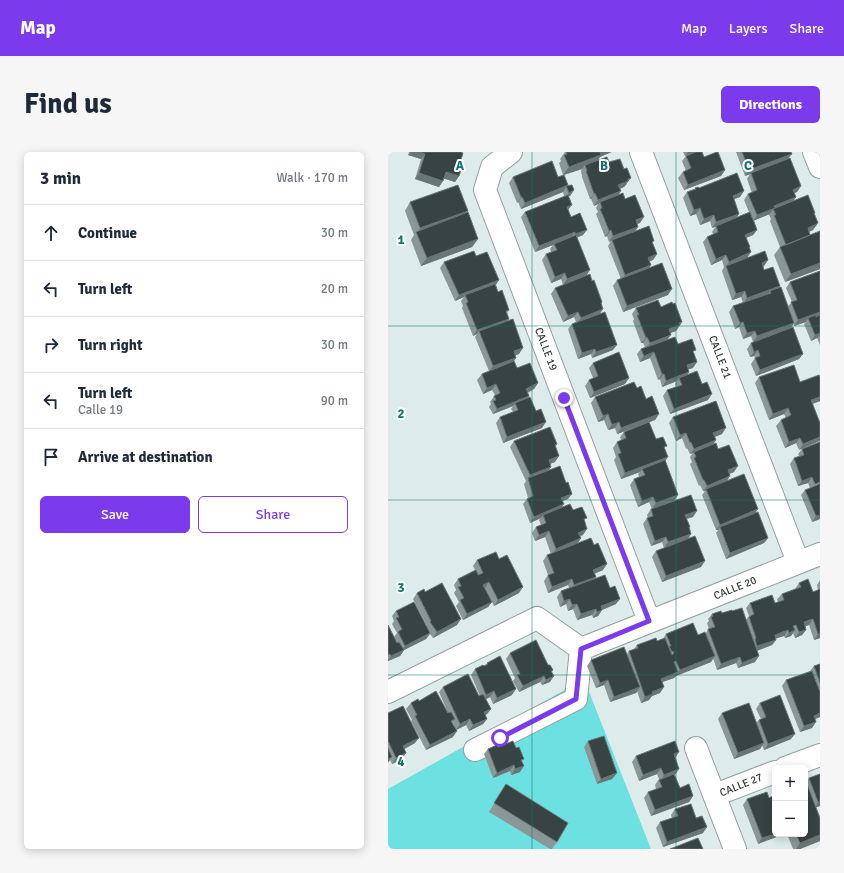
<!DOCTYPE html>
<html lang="en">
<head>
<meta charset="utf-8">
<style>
  :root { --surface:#fff; --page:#f6f6f7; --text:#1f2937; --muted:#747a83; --line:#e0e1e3; --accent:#7c3aed }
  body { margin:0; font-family:Signika,sans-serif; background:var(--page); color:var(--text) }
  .controls { position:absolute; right:12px; bottom:12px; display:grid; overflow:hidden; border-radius:6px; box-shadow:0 2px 10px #0003 }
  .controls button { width:36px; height:36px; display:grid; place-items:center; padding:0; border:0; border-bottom:1px solid var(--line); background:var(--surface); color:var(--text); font:20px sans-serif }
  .stop { position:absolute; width:12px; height:12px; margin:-9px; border:3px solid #7c3aed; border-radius:50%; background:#fff }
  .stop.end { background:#7c3aed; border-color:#fff; box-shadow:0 1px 4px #0008 }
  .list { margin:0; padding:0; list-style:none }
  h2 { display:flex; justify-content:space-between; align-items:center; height:52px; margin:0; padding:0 16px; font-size:17px }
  h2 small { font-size:13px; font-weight:400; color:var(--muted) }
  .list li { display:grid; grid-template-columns:26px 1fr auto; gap:12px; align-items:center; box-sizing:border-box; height:56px; padding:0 16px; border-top:1px solid var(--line) }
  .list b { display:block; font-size:15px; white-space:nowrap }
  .list p { margin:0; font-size:13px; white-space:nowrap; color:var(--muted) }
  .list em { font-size:13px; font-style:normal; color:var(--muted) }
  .actions { display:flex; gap:8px; padding:12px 16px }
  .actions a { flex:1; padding:9px 0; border:1px solid var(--accent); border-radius:6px; text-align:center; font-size:14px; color:var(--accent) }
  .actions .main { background:var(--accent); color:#fff }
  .icon { flex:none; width:22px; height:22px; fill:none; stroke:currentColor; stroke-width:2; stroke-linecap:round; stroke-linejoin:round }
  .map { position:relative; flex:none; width:432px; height:697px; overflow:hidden; border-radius:6px }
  header { display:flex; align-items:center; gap:24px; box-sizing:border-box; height:56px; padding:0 20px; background:var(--accent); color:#fff }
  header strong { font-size:19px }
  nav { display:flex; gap:22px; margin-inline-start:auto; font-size:14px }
  .intro { display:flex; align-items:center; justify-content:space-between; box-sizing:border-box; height:96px; padding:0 24px }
  h1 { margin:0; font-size:28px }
  .button { padding:10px 18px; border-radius:6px; background:var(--accent); color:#fff; font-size:14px; font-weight:700 }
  main { display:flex; gap:24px; padding:0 24px }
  aside { flex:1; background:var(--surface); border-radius:6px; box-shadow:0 2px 10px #0003 }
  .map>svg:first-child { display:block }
  .green { fill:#6de1e2 }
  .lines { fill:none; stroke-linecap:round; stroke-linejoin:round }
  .minor-casing { stroke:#94a1a1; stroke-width:24 }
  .minor { stroke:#fff; stroke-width:22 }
  .wall { fill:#8b9797 }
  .shaded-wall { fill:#6a7575 }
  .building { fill:#384343; stroke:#6a7575 }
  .route { stroke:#7c3aed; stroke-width:5 }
  .grid { fill:none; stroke:#0f766e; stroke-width:1; stroke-opacity:0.55 }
  .labels { text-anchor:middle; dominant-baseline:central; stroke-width:4; stroke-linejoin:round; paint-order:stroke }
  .street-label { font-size:11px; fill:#343a39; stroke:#fff }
  .grid-label { font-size:13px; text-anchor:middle; font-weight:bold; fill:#0f766e; stroke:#fff; stroke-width:4; stroke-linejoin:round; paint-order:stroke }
</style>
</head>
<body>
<header>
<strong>Map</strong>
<nav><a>Map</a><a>Layers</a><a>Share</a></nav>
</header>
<div class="intro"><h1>Find us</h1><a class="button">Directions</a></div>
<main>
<aside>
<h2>3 min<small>Walk · 170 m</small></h2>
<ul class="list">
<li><svg class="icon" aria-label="ahead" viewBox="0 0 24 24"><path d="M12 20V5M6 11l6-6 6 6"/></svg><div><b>Continue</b></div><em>30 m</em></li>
<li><svg class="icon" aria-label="left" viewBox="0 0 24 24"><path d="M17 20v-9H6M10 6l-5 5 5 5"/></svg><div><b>Turn left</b></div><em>20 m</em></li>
<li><svg class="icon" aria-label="right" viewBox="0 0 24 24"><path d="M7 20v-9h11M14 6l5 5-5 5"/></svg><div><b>Turn right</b></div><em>30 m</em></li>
<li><svg class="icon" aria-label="left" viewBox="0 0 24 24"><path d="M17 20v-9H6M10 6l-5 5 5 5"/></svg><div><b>Turn left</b><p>Calle 19</p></div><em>90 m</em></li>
<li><svg class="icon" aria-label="arrive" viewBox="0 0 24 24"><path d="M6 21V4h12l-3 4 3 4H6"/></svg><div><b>Arrive at destination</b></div></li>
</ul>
<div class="actions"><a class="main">Save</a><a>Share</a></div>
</aside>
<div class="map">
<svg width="432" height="697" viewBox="0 0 432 697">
  <rect width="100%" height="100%" fill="#deebeb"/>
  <!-- green -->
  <path class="green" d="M196,527l67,170h-263v-60z"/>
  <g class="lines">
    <defs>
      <path id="minor" d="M123,0l-19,15 -7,23 164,431
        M253,0l157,410
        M426,0l6,15
        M0,540l149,-74 44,31 239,-95
        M308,596l39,101
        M87,598l101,-51 5,-50
        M397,616l35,-13
        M327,643l60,-23"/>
    </defs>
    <!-- minor casing -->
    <use href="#minor" class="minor-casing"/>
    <!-- minor -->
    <use href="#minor" class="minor"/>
  </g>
  <!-- wall -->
  <path class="wall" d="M21,0h52l-2,24 -4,6 -11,-4 -5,9 -24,-8 6,-20 -13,-4z
    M177,0h47l-12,5 -2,3 11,2 18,22 -3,3 -4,2 1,2 -3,4 7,4 15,24 -3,1 -2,7 18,12 4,11 -4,6 -4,1v7l19,27 -45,17 -10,-26 4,-6 4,-1 -13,-33 3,-5 -2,1 -2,-6 -2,1 -9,-23 2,-2 -2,-4 2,-4 -4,2 -3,-7h-1l-8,-22v-1l-1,-5 1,-2 -18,6 4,10 6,5 -4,6h-1l-1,15 3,6 12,18 -6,2 9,39 15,28 -1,10 13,36 -21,8 -1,-4 -13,5 -10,-30 4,-5 4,-2 -2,-5 -11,5 -12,-28 4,-6 8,-3 -2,-6 -10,4 -9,-23 4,-6 5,-2 -1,-3 3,-4 -18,7 -14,-35 4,-5 39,-16 -1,-4 -42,17 -3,-7 -1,1 -8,-20 4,-6h45l5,-2 -4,-12 2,-2 -1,-2z
    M295,0h13l-11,4z
    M348,0h55l-3,7 13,27 -4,6 -3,1 2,4 -3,4 22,12 -1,1 4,9 -5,7 -4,2 1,3 10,-4v38l-35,13 -11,-27 6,-8 -10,-26 1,-2 -2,-4 1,-1 -16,6 3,10 -4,5 -7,3 5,14 -4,5 21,3 -4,6h-1l1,4 16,16 -1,2 9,18 4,-4 -6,-14 4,-6 30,-11v74l-3,-7 -6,3 -7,-17 2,-2 -12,4v-2l-3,3 12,27 -4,5 -43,17 -5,-12 4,-6 -1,-2 -4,1 -3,-8 4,-6 2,-1 -2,-6 -8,3 -4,-12 -4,2 -6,-17 4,-6 10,-3 -2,-6 -9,3 -10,-29 2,-4 -2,-7 -11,5 -8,-23 4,-5 6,-3 -1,-2 4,-6 -4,2 -2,-7 -10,4 -4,-11 -6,2 -7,-18 4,-6 7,-3 1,-1h4l41,9 -6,2 3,18 12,-5 -5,-12 4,-6 4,-1 -5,-14 3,-5 -5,2z
    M298,4l18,1 21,13 -4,6 -37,14 -6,-12 5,-6 3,-1 -4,-10z
    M22,50l58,9 -2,2 12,26 -6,8 -51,19 -10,-26 3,-5 -9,-24z
    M88,104l23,24 -3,5 2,7 11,18 -2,3v8l12,33 -4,1 -1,6 3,7 21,15 -4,6 -6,4 1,3 -2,3 15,29 -39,15 -7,-20 4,-6 13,-5 -2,-3 2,-3 -20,8 -4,-7 2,-3 -1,-2 5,-7 -3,-5 -9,4 -6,-14 5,-6 7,-3 -14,-34 2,-3 -4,2 -11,-28 1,-2 -2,-5 3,-4 -9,4 -15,-33 4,-6z
    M273,155l21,15 -6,9 -6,2 -2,6 26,14 -1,15 -5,1 1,3 -1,2 20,26 -38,14 -7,-18 4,-6 9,-3 -1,-3 2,-3 -15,6 -2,-8 -2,1 -8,-22 -10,4 -3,-8 4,-5 4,-2 -2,-4h-2l-8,-22 1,-2 -2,-5 4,-6z
    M205,211l32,21 -35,14 -5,-12 4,-6 4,-2 -4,-10z
    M371,225l41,5 20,19 -8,3 8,19 -21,27 -3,-7 -11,5 -9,-22 5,-6 5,-2 -2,-4 -15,6 -14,-37z
    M249,236l22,26 -4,6 -38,14 -2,-6 -7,2 -4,-10 -6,2 -7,-19 4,-6z
    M285,265l49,17 -7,3 -2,7 5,5 16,23 -5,2 -2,7 29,31 12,26 -4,5 -38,16 -10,-26 2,-3h-2l-14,-35 3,-4h-2l-3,-6 -1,1 -9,-22 2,-2 -2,-5 3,-4 -3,1 -3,-6 -1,1 -4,-11 -6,3 -7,-18z
    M236,280l32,7 9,10v11l9,41 -22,8 -3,-7 -11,5 -8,-22 4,-6 5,-2 -1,-3 2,-2 -19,7 -7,-19 2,-3 -3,-9 4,-6 4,-2 -1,-3z
    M126,289l43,3 -1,2 -1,16 -5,2 1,3 -2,3 19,29 -5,2 -1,6 11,3 11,11 -1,14 -3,1 1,2 -3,5 25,27 -9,4v5l22,25 -14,6 -4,6 -5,2 -1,-3 -15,5 -4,-11 -5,2 -2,-7 -6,3 -3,-10 4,-6 8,-3 -1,-3 -20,8 -4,-12 4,-6 -5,-14 4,-6 4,-1 -6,-17 -10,4 -3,-8 4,-6 5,-2 -2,-5 2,-2 -11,5 -7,-19 4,-5 1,-1 -4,-14 2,-3 -16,-34z
    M432,290v77l-8,3 -11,-27 4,-5 5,-2 -2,-5 -10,3 -8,-22 4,-6 5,-2 -1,-2 4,-5z
    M263,357l42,8 -6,2 4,15 -3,5 13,28 -39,15 -10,-25 4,-6 8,-3 -2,-6 -11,4 -8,-22 4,-6h1l-1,-3z
    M111,407l20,34 -25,13 -2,-4 -4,5 -25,13 -7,-14 3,-4 -5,-9 2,-3 -2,-5 4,-6 17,-9 -2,-4 4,-6z
    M432,428v58l-6,2 -5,-15 -4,1 1,4 -4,5 -7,3 -2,-5 -2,3 -6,2 -1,-2 -8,2v2l-4,5 -15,6 -2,11 -17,6 -2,-5 -19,7 -4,-12 -2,4 -35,14 -2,2 -12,4 -2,11 -8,3 -3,4 -8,3 -4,-12 -1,2 -26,9 -6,-17 -8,3 -9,-22 4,-6 36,-6 2,-3 5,-2 3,-4 20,-4 6,-2 3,-5 32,1 8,-2 2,-4h1l-2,-6 2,-2 -1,-2 4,-5 10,-1 10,-2 14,9 3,-4 -3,-8 4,-5h25l3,-1 -1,-3 5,-5 13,-5 4,-6 14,9 5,-2 -1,-5z
    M37,440l32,33 -24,13 -3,-4 -4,5 -22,11 -4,6 -12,5v-36l6,12 3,-4 -5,-9 2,-3 -2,-5 4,-5 31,15 -14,-27 4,-6z
    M122,501l38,12 5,5 -1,2 -2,10 -8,3 -2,-3 -21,10 -6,-11 2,-3 -9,-19z
    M99,511l25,32 -19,9 -3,-7 -4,2 5,10 -4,5 -2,1 2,4 -4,5 -14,7 -3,-6 -10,5 -3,-7v14l-27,13 -15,-29 1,-1 -6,-11 5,-6 8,-2 29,12 -9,-21 4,-5 37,9 -9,-21 4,-6 9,-3 2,-1z
    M432,512v53l-5,2 -3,9 -12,4 -18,-46 4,-6 24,-9 4,-5z
    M372,551l31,36 -27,11 -2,-5 -2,4 -26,10 -16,-40 4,-6 34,10 3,-3 2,-1 -5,-10z
    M0,561l27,30 -11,6 -2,10 -10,5 -2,-4 -2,3z
    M200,589l29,32 -5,6 -15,5 -13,-37z
    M110,595l18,1 8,11 -2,2 -2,11 -9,3 -1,-4 -17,7 -9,-24 4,-5z
    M248,604l39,2v17l5,13 13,8 -4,6 -38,14 -7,-18 4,-6 8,-3 -1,-4 4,-6 -2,-5 -18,7 -7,-19z
    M421,626l11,28 -4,1 4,11v23l-20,8h-7l-6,-15h18l1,-52z
    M118,632l51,58 -5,7h-2l-61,-37z
    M381,646l6,36 -17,10 -15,-39 4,-6z
    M287,657l28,24 -40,14 -7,-19 4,-6 12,-4 -1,-3z"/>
  <!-- shaded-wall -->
  <path class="shaded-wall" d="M23,0h9l5,2 -4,5 -13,-4z
    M211,0h12l-11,5 -4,7 -11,1 -3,4 -19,6 6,-8z
    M300,0h8l-11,4z
    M404,2l-5,6 -42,16 4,-6z
    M337,18l-4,6 -37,14 4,-5z
    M58,20l13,4 -4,6 -13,-4z
    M31,21l24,8 -4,6 -24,-8z
    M243,26l-7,9 -10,4 4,-6 10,-6z
    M180,33l-2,1 -3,6 -42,17 4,-6z
    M413,34l-4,6 -8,3 4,-5z
    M186,38l-4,6 -5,2 4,-5z
    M233,39l-4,6 -17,5 -2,2 -4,2 4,-6z
    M356,39l-4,6 -11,4 4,-5z
    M207,41l-4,6h-1l4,-5z
    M133,45h1l-4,5 -1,1z
    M408,45l-4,6 -19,6 -3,5 -17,7 4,-6 17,-9z
    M184,53l-4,5 -5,3 4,-6z
    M312,56l-4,6 -6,2 4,-6z
    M80,59l-6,8 -45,14 3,-5z
    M351,62l-4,6 -23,8 4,-6z
    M326,63l-4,6 -10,4 4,-6z
    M256,65l-4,6 -8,3 4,-6z
    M429,71h1l-5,7 -10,4 5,-6z
    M250,75l-4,6 -22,7 -1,1 -2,1 4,-6z
    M199,78l-4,5 -12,5 4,-6z
    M223,78l-4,6 -2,1 4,-6z
    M369,78l-4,5 -12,5 4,-5z
    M187,80l-4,6 -17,6 -1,1 -18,7 4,-6z
    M90,87l-6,8 -51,19 6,-8z
    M363,100l-4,6 -21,8 3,-4z
    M269,102l-4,6 -9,4 4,-6z
    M338,103l-4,5 -11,5 5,-6z
    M380,108l-4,6 -6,3 4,-6z
    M432,111v6l-35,13 6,-8z
    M263,113l-4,6 -26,10 4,-6z
    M202,118l-4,6 -23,9 4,-6z
    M177,121l-4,6 -10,4 4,-6z
    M111,128l-4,5 -30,10 -1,2 -9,4 4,-6z
    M392,134l-4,6 -5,1 -1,-2 -3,4 -24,9 4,-6z
    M284,137l-4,6 -45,17 4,-6z
    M357,139l-4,6 -9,3 4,-6z
    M215,157l-4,6 -22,8 4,-5z
    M190,160l-4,5 -11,5 5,-6z
    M432,160v4l-12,2 -2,4 -12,4 4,-6z
    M121,167l-4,5 -26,7 -2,3 -4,2 4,-6z
    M294,170l-6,9 -11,4 4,-6z
    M355,170l-4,5 -4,2 5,-6z
    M406,171l-4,6 -37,13 4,-6z
    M367,179l-4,5 -8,3 4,-6z
    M432,181v2l-3,3 -6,3 4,-6z
    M283,183l-4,5 -22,9 5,-6z
    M259,185l-4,6h-2z
    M229,193l-4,5 -21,8 4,-6z
    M135,196l-4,6 -9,3 4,-6z
    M207,197l-4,5 -13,5 4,-6z
    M370,198l-4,6 -4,1 4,-5z
    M266,200l-4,6 -10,4 4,-6z
    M415,202l-4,5 -43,17 4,-6z
    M128,206l-4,6 -23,8 4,-6z
    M309,210l-4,6 -10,3 4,-6z
    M301,220l-4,6h-6l-2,3 -15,6 4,-6z
    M274,222h2l-4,5 -2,1z
    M241,226l-4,6 -35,14 4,-6z
    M150,231l-4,6 -12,6 4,-6z
    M108,232l-4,6 -9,4 4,-6z
    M324,242l-4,6 -38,14 4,-5z
    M141,244l-4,6 -10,1 -2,3 -20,8 4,-5z
    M432,245v4l-13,5 4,-6z
    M400,256l-4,6 -15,6 4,-6z
    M220,262l-4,6 -6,2 5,-6z
    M271,262l-4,6 -38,14 4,-6z
    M158,270l-4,6 -39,15 4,-6z
    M231,270l-4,6 -7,2 4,-5z
    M338,276l-4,6 -13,5 4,-6z
    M298,281l-4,5 -6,3 4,-6z
    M432,285v4l-21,9 4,-6z
    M412,286l-4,5 -11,5 4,-6z
    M328,288l-4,6 -18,6 -1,1 -3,1 4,-5z
    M171,304l-4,6 -11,4 5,-6z
    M280,305l-4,6 -22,6 -2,3 -19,7 4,-6z
    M350,314l-4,6 -10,4 4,-6z
    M163,315l-4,5 -19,6 -2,3 4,-6z
    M342,324l-4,6 -20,7 -1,2h-2l4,-5z
    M424,325l-4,6 -10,3 4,-5z
    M184,342l-4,5 -11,4 4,-5z
    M290,343l-4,6 -22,8 4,-6z
    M265,345l-4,5 -11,5 4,-6z
    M176,352l-4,6 -17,5 -2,3 -11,5 4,-6z
    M370,357l-4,6 -34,12 -2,3h-2l4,-5z
    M309,359l-4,6 -12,3 4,-5z
    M432,363v4l-8,3 4,-6z
    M199,377l-4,6 -9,3 4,-5z
    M161,379l-4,6 -10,4 4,-6z
    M303,382l-4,6 -23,8 4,-6z
    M278,385l-4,5 -11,4 4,-5z
    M193,386l-4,6 -25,10 4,-5z
    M380,386l-4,5 -38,16 4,-6z
    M317,409l-4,6 -39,15 4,-6z
    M219,412l-4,6 -14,6 4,-6z
    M208,425l-4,5 -22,9 4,-6z
    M184,427l-4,6 -20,8 4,-6z
    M101,430l-4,6 -2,-3z
    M135,435l-4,6 -25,13 4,-6z
    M182,447l-4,5 -6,3 4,-6z
    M232,447l-4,5 -19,8 4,-6z
    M104,450l-4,5 -25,13 4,-6z
    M189,452l-4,5 -5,2 4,-6z
    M208,457l-4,6 -15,5 4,-6z
    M214,458l-4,6 -5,2 4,-6z
    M73,467l-4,6 -24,13 4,-6z
    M425,467l-4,6 -9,3 4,-6z
    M400,478l-4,6 -13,4 4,-5z
    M407,478l-4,6 -6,2 4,-5z
    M418,478l-4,5 -7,3 4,-6z
    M42,481l-4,6 -22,11 -4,6 -12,5v-1l3,-4 10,-5 4,-5z
    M430,482h2v4l-6,2z
    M388,488l-4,5 -19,7 4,-6z
    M327,504l-4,6 -35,14 -2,2 -17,6 4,-5 17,-7 2,-2z
    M371,504l-4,6 -17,6 4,-5z
    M352,505l-4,6 -19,7 4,-6z
    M156,524l-4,6 -21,10 4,-6z
    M166,524l-4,6 -8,3 4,-5z
    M220,528l-4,5 -8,3 4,-5z
    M252,535l-4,6 -26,9 4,-5z
    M276,535l-4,6 -8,3 -3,4 -8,3 4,-6 7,-5z
    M128,537l-4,6 -19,9 4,-6z
    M106,539l-4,6 -8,4 4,-6z
    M103,557l-4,5 -7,4 4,-6z
    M432,561v4l-10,4 4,-5z
    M82,567l-4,6 -10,5 4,-6z
    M99,567l-4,5 -14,7 4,-6z
    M428,570l-4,6 -12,4 4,-6z
    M69,579l-4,6 -27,13 4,-5z
    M407,582l-4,5 -27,11 4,-6z
    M31,586l-4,5 -16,9 4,-6z
    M376,591l-4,6 -26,10 4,-6z
    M291,600l-4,6 -1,-4z
    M18,601l-4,6 -10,5 4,-6z
    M4,605l-4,5v1v-4z
    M126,613l-4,6 -17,7 4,-5z
    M136,614l-4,6 -9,3 4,-6z
    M273,616l-4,6 -18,7 4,-6z
    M291,617l-4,6 -15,6 4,-6z
    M229,621l-5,6 -15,5 4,-5z
    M305,644l-4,6 -38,14 4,-6z
    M430,650h2v4l-6,2z
    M319,675l-4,6 -40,14 4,-5z
    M387,682h10l-27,10 4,-6z
    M432,683v6l-20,8h-4l4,-6z"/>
  <!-- building -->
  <path class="building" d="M32,0h41l2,1 -3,10 3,1 -4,12 -13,-4 -3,9 -24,-8 6,-19z
    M178,0h34l1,3 -32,12 -5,-12 3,-1z
    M308,0h6l2,5 13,-5h1l7,18 -37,15 -5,-13 8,-4 -5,-12z
    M354,0h49l1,2 -43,16z
    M219,5l2,5 11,-3 4,10 3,-1 4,10 -3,1v2l-10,4 3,6 -23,9 -3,-7 -1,1 -8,-23h1l-2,-6z
    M402,6l11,28 -8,4 3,7 -22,9 1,2 -18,7 -9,-21 9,-4 -6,-17z
    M164,9l6,16 6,-2 4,10 -43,18 -3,-6h-1l-8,-20z
    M349,21l7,18 -11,5 6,18 -23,8 -2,-7 -10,4 -4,-11 -6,2 -7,-18 9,-3 -1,-1 3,-1 1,1z
    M70,33l10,26 -48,17 -10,-26z
    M184,33l2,5 -5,3 -3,-7z
    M235,41l2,6 10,-4 9,22 -8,3 2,7 -25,9 -2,-6 -2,1 -5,-13 -4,-9 2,-1 -2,-6z
    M180,43l4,10 -5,2 4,10 9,-4 7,17 -12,4v-2l-36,14 -14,-34z
    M420,43l7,18h-1l4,10h-1v1l-9,4 2,7 -24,10 -12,-30h2l-3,-6z
    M80,60l10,27 -51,19 -11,-26z
    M362,60l7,18 -12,5 5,12h-1l2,5 -22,10 -3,-7 -10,4 -9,-22 11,-5 -2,-6z
    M261,74l5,15 -2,1 5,12 -9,4 3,7 -26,10 -13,-35z
    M432,79v32l-29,11 -11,-27z
    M188,83l14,35 -23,9 -2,-6 -10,4 -9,-23 11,-4 -3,-6z
    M86,99l2,5 11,-4 12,28 -40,15 -15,-33z
    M377,99l3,9 -6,3 2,7 9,-3 7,19 -33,12 -2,-7 -9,3 -10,-28z
    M274,111l10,26 -45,17 -10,-26z
    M432,119v41l-22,8 -7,-18 6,-2 -7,-18z
    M202,122l2,7 2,-1 8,22 -1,1 2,6 -22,9 -3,-6 -10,4 -13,-28z
    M107,132l3,8 4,-2 7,20 -3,1 3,8 -32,11 -11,-27 2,-1 -3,-7z
    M393,135l13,36 -37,13 -2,-5 -8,2 -4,-11 -3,1 -7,-17 38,-13 -1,-2z
    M270,148l3,7 11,-5 1,2 2,-1 7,19 -3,1 1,2 -11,4 2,6 -21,8 -3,-6 -1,1 -9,-23h2l-3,-7z
    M217,160l12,33 -21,7 -1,-3 -13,4 -10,-29z
    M428,163v2l4,-2v18l-5,2 -7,-17z
    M125,167l10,29 -9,3 2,7 -23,8 -14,-35z
    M405,175l10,27 -43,16 -5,-12 5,-2 -2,-6 -4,2 -3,-9z
    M287,185l3,7 14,-5 4,11 -3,1 4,11 -10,3 2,7 -23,9 -2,-7h-2l-8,-22 -10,4 -3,-7z
    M231,200l10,26 -35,14 -5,-12 9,-4 -5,-13z
    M126,209l3,7 13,-5 8,20 -12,6 3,7 -32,13 -4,-8 3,-1 -2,-4 6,-3 -4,-9 -9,4 -5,-14z
    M406,213l6,17 19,-7 1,2v20l-9,3 9,23v14l-17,7 -3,-6 -11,4 -8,-22 10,-5 -3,-7 -15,6 -14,-37z
    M309,219l5,13 5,-2 5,12 -38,15 -7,-19 15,-5 -3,-7z
    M246,230l3,6 4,-2 5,13 6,-3 7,18 -38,14 -2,-6 -7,3 -4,-11 -5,2 -8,-19z
    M142,245l6,14 5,-2 5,13 -39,15 -7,-20 18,-7 -3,-7z
    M328,249l10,27 -13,5 3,7 -22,9 -3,-7 -1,1 -4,-10 -6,2 -7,-18z
    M261,270l7,17 7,-2 4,9 -3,1 4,10 -43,16 -7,-19 3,-1 -4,-11 9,-4 -2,-6z
    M162,275l7,17 -2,1 4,11 -10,4 2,7 -21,8 -16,-34z
    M432,290v40l-5,2 -3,-7 -10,4 -8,-23 10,-3 -2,-6z
    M328,291l2,6 11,-4 9,21 -10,4 2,6 -23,10 -3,-6h-1l-9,-22 2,-1 -2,-5z
    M277,308l13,35 -22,8 -3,-6 -11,4 -8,-22 11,-4 -3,-6z
    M172,314l6,17 2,-1 4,12 -11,4 3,6 -30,13 -7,-18 6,-3 -5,-18z
    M356,322l14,35 -38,16 -14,-36z
    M432,332v31l-4,1 -11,-26z
    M303,343l6,16 -12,4 5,12h-1l2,7 -23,8 -2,-5 -11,4 -8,-23 6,-2 -2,-7z
    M182,352l3,6 9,-3 5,11 -3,1 3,10 -9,4 3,5 -25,11 -7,-18 -10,4 -3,-8 10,-4 -3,-8z
    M370,360l10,26 -38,15 -10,-26z
    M307,384l10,25 -39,15 -10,-25z
    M203,386l3,7 4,-2 9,21 -14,6 3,7 -22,8 -2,-6 -20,8 -4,-12 6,-2 -7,-18z
    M108,400l3,7 8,-4 16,32 -25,13 -9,-18 -6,3 9,17 -25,12 -7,-14 4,-2 -6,-11 3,-1 -3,-7 18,-9 2,5 5,-2 -6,-13z
    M217,423l5,13 5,-2 5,13 -19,7 1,4 -5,2 -1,-3 -15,5 -4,-10 -5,1 -2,-6 -6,2 -3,-10z
    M420,427l5,13 7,-3v45h-2l-5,-15 -9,3 2,8 -7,2 -3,-7 -3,1 2,4 -6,3 -1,-3 -13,5 1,5 -19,6 -2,-7 1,-1 -7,-21 5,-3 -4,-11 22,-8 3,8 9,-3 -2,-6 19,-7 -2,-4z
    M54,431l19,36 -24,13 -7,-10 1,-1 -14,-28 7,-4 1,3z
    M26,450l16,31 -25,13 -7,-14 4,-3 -6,-11 3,-1 -3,-6z
    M354,456l17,48 -17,7 -2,-6 -19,7 -13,-35 7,-2 -4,-10 2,-1 -1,-2 9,-3 1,2 10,-3v1z
    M305,471l5,12 7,-3 10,24 -35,14 -4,-9 -2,1 4,10 -17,7 3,8 -12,5 1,2 -8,3 -16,-46 9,-3 -1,-3 19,-7 1,3 8,-3 7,17 2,-2 -1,-2 -1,1 -3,-6h2l-5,-12z
    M0,473l9,18 2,-1 5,8 -13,6 -1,-2 -2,1z
    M148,488l12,25h2l3,5 -2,1 3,5 -8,4 -2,-4 -21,10 -6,-11 3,-1 -10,-21z
    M236,495l16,40 -26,10 -6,-17 -8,3 -9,-23z
    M112,504l16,33 -19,9 -3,-7 -8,4 -11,-26 8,-4 1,1 4,-2 -1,-1z
    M432,512v19l-6,-17z
    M424,519l8,21v21l-6,3 2,6 -12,4 -18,-46z
    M80,522l11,22 4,-2 8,15 -7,3 3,7 -14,6 -3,-6 -10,5 -17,-37z
    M48,539l12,22 3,-1 4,7 -4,2 6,10 -27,14 -15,-29 2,-1 -6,-12 7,-4 1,2z
    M392,543l15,39 -27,10 -9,-24 7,-3 -6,-14z
    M361,551l15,40 -26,10 -16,-40z
    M15,554l16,32 -16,8 3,7 -10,5 -8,-17v-28z
    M216,584l13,37 -16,6 -13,-38z
    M125,589l3,7 3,-1 5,12 -3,1 3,6 -9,3 -1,-4 -17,8 -9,-24 9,-4 1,2z
    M287,589l4,11 -5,2 5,15 -15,6 -3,-7 -18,7 -7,-19z
    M0,596l4,9 -4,2z
    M286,622l6,14 9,-4 4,12 -38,14 -7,-18 14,-5 -3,-7z
    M432,622v28h-2l-9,-24z
    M417,627l15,39v17l-20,8 -4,-9h9z
    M118,632l62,39 -11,19 -63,-39z
    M379,640l2,6 6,-3v39l-13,4 -15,-39z
    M303,652l5,14 6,-2 5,11 -40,15 -7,-20 18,-6 -3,-7z
    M310,686l5,11h-33z"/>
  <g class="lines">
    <!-- route -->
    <path class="route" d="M112,586l76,-39 5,-50 68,-28 -85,-223"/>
  </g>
  <!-- grid -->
  <path class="grid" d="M144,0v697M288,0v697M0,174h432M0,348h432M0,523h432"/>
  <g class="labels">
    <!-- street labels -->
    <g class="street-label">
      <text transform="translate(158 197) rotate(69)">CALLE 19</text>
      <text transform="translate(332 205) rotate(69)">CALLE 21</text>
      <text transform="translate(347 436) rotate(-22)">CALLE 20</text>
      <text transform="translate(353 633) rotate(-22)">CALLE 27</text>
    </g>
  </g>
  <g class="grid-label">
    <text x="72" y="18">A</text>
    <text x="216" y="18">B</text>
    <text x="360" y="18">C</text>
    <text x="13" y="92">1</text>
    <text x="13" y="266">2</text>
    <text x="13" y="440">3</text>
    <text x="13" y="614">4</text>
  </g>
</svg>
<div class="controls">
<button>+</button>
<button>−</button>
</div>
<div class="stop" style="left:112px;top:586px"></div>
<div class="stop end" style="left:176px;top:246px"></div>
</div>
</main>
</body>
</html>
